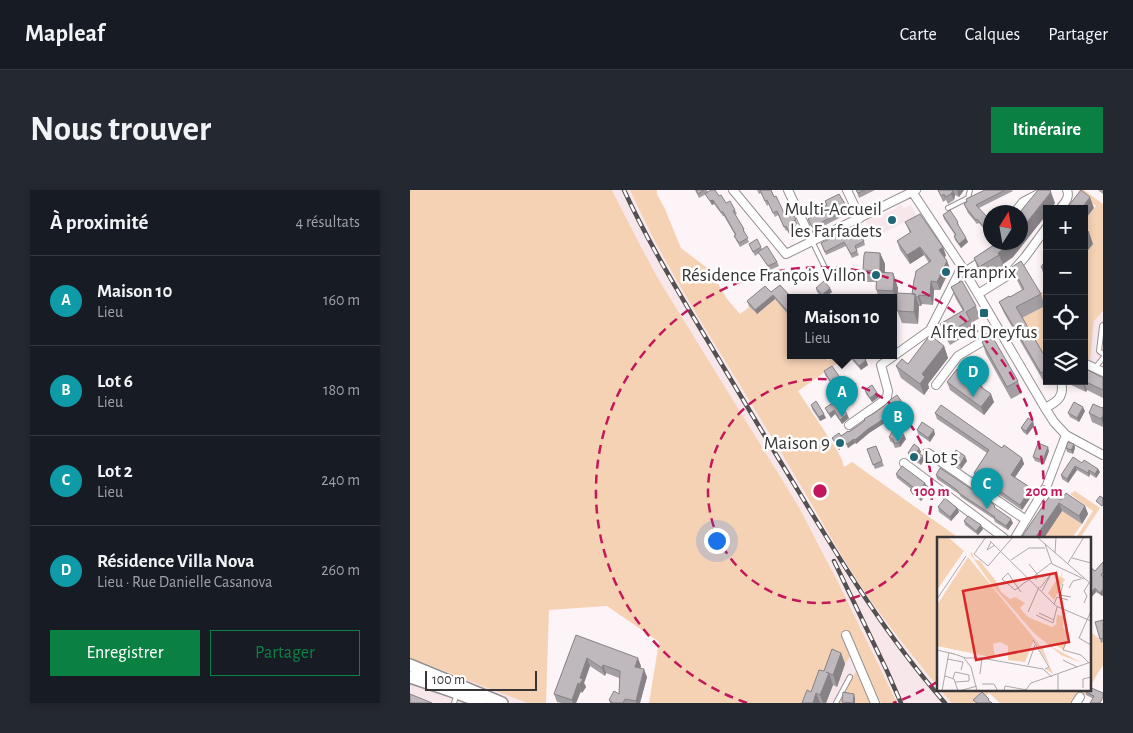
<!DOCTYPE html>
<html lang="fr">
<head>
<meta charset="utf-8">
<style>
  :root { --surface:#171b24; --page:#242831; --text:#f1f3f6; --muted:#9ea1a6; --line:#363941; --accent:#0b8043 }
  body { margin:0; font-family:"Alegreya Sans",sans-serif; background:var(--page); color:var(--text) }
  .controls { position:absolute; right:15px; top:15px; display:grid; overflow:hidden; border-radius:0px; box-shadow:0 2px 8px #0003 }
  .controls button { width:45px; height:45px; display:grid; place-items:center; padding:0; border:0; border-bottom:1px solid var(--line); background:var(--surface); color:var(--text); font:25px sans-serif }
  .compass { position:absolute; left:573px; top:15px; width:45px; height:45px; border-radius:50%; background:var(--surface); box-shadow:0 2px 8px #0003; rotate:11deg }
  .scale { position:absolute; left:15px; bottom:12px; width:112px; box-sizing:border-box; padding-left:5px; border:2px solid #383536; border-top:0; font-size:14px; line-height:18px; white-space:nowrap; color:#383536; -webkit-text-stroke:4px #fff; paint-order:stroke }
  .you { position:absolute; left:306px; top:350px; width:18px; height:18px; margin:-12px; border:4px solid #fff; border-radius:50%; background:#1a73e8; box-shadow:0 0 0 8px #1a73e833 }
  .badge { display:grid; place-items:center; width:32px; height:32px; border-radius:50%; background:var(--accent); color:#fff; font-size:16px; font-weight:700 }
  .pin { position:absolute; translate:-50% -41px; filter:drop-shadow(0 1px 2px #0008) }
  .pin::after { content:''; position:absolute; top:26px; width:18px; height:15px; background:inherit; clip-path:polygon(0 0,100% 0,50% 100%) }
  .popup { position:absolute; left:377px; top:104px; width:110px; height:65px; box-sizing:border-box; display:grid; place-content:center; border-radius:0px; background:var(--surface); filter:drop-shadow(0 1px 4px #0005); font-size:16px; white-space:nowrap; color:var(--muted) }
  .popup b { font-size:19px; color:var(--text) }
  .popup::after { content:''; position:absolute; left:50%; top:100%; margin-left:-10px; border:10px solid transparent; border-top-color:var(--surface) }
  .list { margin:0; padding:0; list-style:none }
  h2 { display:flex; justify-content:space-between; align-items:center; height:65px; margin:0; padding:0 20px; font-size:21px }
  h2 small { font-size:16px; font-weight:400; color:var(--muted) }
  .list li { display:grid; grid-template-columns:32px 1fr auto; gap:15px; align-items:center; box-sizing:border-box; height:90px; padding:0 20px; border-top:1px solid var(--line) }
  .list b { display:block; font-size:19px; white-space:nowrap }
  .list p { margin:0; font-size:16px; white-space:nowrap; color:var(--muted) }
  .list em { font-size:16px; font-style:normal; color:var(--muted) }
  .actions { display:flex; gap:10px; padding:15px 20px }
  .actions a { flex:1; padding:11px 0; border:1px solid var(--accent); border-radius:0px; text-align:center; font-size:18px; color:var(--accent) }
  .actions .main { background:var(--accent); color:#fff }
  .icon { flex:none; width:28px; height:28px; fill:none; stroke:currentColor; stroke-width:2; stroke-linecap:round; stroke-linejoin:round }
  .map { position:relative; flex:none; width:693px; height:513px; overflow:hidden; border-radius:0px }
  header { display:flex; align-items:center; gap:30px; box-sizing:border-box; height:70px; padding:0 25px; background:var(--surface); border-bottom:1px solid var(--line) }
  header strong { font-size:24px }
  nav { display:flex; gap:28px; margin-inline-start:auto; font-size:18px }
  .intro { display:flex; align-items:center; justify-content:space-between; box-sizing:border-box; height:120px; padding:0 30px }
  h1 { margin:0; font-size:35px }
  .button { padding:12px 22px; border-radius:0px; background:var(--accent); color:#fff; font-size:18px; font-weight:700 }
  main { display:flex; gap:30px; padding:0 30px }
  aside { flex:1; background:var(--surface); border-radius:0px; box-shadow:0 2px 8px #0003 }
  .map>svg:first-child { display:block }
  .built { fill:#f7e6ea }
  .green { fill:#f6d2b5 }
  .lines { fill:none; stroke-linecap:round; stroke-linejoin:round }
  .lane-casing { stroke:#979091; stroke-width:6 }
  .street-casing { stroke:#979091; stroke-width:10 }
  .secondary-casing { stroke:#979091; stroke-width:14 }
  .lane { stroke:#fff; stroke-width:4 }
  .street { stroke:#fff; stroke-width:8 }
  .secondary { stroke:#fff; stroke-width:11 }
  .rail-casing { stroke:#545051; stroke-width:4.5 }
  .rail { stroke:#fff; stroke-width:2.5; stroke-dasharray:8; stroke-linecap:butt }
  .wall { fill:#a49fa3 }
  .shaded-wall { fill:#868285 }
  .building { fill:#bfb9be; stroke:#868285 }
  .ring { fill:none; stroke:#c2185b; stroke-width:2.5; stroke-dasharray:9 6 }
  .poi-dot { fill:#1f6775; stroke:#fff; stroke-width:2 }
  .labels { text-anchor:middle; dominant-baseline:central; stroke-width:5; stroke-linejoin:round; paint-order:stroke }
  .poi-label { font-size:19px; fill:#383536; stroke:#fff; text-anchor:end }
  .inset-road { fill:none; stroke:#aea8a9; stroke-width:1 }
  .view { fill:#d62828; fill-opacity:0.15; stroke:#d62828; stroke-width:2.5 }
  .inset-edge { fill:none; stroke:#383536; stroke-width:2.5 }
  .centre { fill:#c2185b; stroke:#fff; stroke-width:2.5 }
  .ring-label { font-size:15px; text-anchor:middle; font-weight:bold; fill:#c2185b; stroke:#fff; stroke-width:5; stroke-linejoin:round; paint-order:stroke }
</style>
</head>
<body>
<header>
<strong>Mapleaf</strong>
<nav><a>Carte</a><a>Calques</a><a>Partager</a></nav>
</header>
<div class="intro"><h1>Nous trouver</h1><a class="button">Itinéraire</a></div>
<main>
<aside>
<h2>À proximité<small>4 résultats</small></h2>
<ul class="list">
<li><span class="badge" style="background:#0f9aa8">A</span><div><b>Maison 10</b><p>Lieu</p></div><em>160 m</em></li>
<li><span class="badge" style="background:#0f9aa8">B</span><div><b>Lot 6</b><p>Lieu</p></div><em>180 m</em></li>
<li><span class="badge" style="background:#0f9aa8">C</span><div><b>Lot 2</b><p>Lieu</p></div><em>240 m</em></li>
<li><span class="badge" style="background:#0f9aa8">D</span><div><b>Résidence Villa Nova</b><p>Lieu · Rue Danielle Casanova</p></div><em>260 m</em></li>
</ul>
<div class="actions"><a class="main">Enregistrer</a><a>Partager</a></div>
</aside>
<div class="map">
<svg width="693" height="513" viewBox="0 0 693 513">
  <rect width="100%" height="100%" fill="#fcf4f6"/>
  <!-- built -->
  <path class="built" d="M202,0h18l39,78 95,156 36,61 7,14 55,89 54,72 22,27v2h2l11,14h-150l36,-62 26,-9 -45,-90 -19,-35 -140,-227 -19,-35z
    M491,14l3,4 7,-3 7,14 -12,7 -2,-4 -30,16 -8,-17 8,-4 1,2 22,-11 -1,-1z
    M693,121v59l-13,-7v-4l4,-38z
    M0,468l117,45h-117z"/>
  <!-- green -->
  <path class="green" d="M0,0h202l28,55 19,35 140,227 40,77 58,119h-16l-31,-66 -7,2 8,16 -6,9 -8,-3 -26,42h-162l10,-61 -52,-36 -58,4 -3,93h-19l-117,-45z
    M220,0h27v4l8,15 16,39 29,22 17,29 13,15 8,-6 1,-2 8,8 18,-15 16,19v38h33l4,5 6,-5h2l5,5 -43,30 39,59 5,10 2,7 8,-5 107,76h-21v149c-26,-32 -53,-65 -76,-99 -35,-54 -65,-111 -99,-165 -31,-52 -64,-103 -94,-156 -14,-25 -27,-51 -39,-77z
    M669,0h5l19,14v107l-9,10 -4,39 -6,-2v-137l12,-15 -18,-13z
    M634,100l3,1v74l-27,-46 25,-13 -6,-11z
    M665,301l25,17 -20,30h-4l17,-27 -23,-17z
    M652,321l20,13 -10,14h-28z
    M679,441l14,10v24l-14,23z
    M447,480l16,33h-35l3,-7z
    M530,499h148l-8,14h-80l-11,-10 -11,10h-27z"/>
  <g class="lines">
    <defs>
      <path id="lane" d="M538,18l20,-10 2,-8
        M402,51l17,35
        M693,135l-1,1 -3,25 4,3
        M685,178l8,-10
        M44,513l3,-9
        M426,513l14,-26"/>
      <path id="street" d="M323,0l53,64 130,-64
        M378,0l24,51
        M437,0l13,28
        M501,0l51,77 83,141 9,14 12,13 37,20
        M650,19c5,-7 10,-11 7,-19
        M605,22l8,-10 23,-12
        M555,82l18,-12
        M568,104l32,-20 15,-17 22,-30
        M674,173l19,9
        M526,195l22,-29 42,-25
        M635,218c12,-6 20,-11 16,-27
        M439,235l34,-24 4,-4 1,-6 -7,-26 49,-35 32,-63
        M518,263l98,67
        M494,273l100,75
        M605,348l32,-53 19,-50
        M436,445l29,68
        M666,513l4,-6"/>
      <path id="secondary" d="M0,475l92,38
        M0,487l39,13 32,12"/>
    </defs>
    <!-- lane casing -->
    <use href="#lane" class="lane-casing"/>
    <!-- street casing -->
    <use href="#street" class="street-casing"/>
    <!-- secondary casing -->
    <use href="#secondary" class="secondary-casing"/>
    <!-- lane -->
    <use href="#lane" class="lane"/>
    <!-- street -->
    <use href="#street" class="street"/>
    <!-- secondary -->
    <use href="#secondary" class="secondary"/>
    <defs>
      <path id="rail" d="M214,0c21,46 47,90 73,133 24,40 48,80 72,120 55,89 106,181 176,260
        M424,371l53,110 14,32"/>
    </defs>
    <!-- rail casing -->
    <use href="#rail" class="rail-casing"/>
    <!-- rail -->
    <use href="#rail" class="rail"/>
  </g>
  <!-- wall -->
  <path class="wall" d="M285,0h12l1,2 11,4 7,7 9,7 2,4 -2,1 9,14 1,5 4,8 -9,5 -4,-7 -2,-4 1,-1 -11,-19h-1l-9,-12 -2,1 -6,-11 -7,4z
    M347,0h14l14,25 11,5 2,4 -3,1 5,11 -8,4 -5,-10 -1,1 -8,-16 -3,2 -6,-13 -2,2 -6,-13 -2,1z
    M446,0h19l-16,8z
    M528,0h26l-5,7 -4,-2 -1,5 -6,4 -2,-4 -3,2z
    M575,0h27l1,1 -34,17 6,22 -6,-7 -2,1 -9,-11 -4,-9z
    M688,0h5v4z
    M415,11l23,8 1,4 -35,18 -6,-12 15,-8 -2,-3 5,-3z
    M645,13l-42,54 -10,7 1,3 -21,12 -5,-9 -4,-12z
    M533,25l15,7 1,5 9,15 -7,6 -6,-8 -1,-4 1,-1 -11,-16z
    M495,32l38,25 3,9 -2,1 3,4 3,8 -10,21h-6l-1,15 -11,-1 -1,2h-2l-1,18 -16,-1 -5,-13v-7h-4v-5h-14l-3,-9v-7h-9l-4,-12 17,-17 5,11v9h8l4,12 1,8 14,1 17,-31 -5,-8 -14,9 -10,-14 -3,-9 13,-8z
    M454,51l1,4 -9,4 3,6 -7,3 -6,-12 -20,9 -5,-12z
    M339,54l12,3 1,2 15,13 2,4 -9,4 -11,-17 -4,3z
    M637,68v25l-6,-16z
    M602,77l29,27 4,12 -23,12 25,42v21h3l-5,3 -41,-71 -5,-11 11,-5 12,-7 -6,-12z
    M541,97l25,19 4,12 -9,5 3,8 -24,14 -6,-10 -4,-11 23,-13 -7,-12z
    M406,98l16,4 -8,6h-1l-6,-6z
    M361,102l20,6v20l-16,-19 -18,15 -8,-8 -2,-5z
    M572,152l36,39 4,12 -11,6 -25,-45z
    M534,156l4,12 -20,26 1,4 -5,7 -23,-17 -5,-12 12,-2z
    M441,166l17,9 -7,5 -9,-10z
    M414,181l18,12 -8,5 -9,-13z
    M693,188v20l-16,-8 -1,2 -19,-9 -1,-2h18z
    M537,192l36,7 11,13 -10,13 -34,-25z
    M455,200l14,7 -7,5 -6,-8z
    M426,211l13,17 -7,6 -7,-10 -4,4 -4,-6 -2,-4z
    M401,215l15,13 -6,3 -8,-12z
    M494,216l-7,5 1,2 -7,5v1l-22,14 -13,11 -1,-1 -7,5 -2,-4 -7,6 -5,-8 -2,-4 9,-2 22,-14z
    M693,217v20l-11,-5 -3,-9 13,-5z
    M675,221l-6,11 -9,-5 -2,-4z
    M525,223l87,45 2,6 -9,13 16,11 2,6 -11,16 -46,-31 -2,-6 13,-20 -50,-34z
    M623,231l1,5 -7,9 -4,-3 -2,-4z
    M507,240l18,4 -5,8 -12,-8z
    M494,245l2,4 -6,8 -5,1 -2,-5 -3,-2 -1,-4z
    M664,254l1,4 -2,6 -6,-2 -1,-4z
    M466,256l8,20 -9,3 -8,-20z
    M509,258l2,4 -1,2 3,2 1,4 -3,5 -12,-8 -1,-4z
    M639,261l-5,13 -9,-3 -2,-4z
    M541,269l16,2 -6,8 -9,-6z
    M672,273l16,6 2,3 -4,6 -6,-4 -1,3 -12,-7 -9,13 -6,-4 -1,-4z
    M486,284l31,13 -4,5 2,4 -4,5 -9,-7 -2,-4 1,-1 -14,-11z
    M526,285l60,34 17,14 -5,7 -13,-8 -1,-3 -33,-22 -2,-3 -22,-15z
    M651,310l24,6 3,8 -6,10 -20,-13 -18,27h-23z
    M528,317l19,1 2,4 -8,9 -12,-9z
    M563,330l8,5 2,4 -5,6 -13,-10 -1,-4z
    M693,372v33l-1,1 -6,-4 -7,8v-34l6,5z
    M693,430v22l-2,1 -1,-4z
    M166,445l65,31 -1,2 7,9 -7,26h-30l-1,-3 10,-6v-16l-13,-5 -1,3 -15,-10 -6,17 2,4 -4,6 -1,-2 -5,12h-15l-4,-1 -3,-8z
    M431,463l4,11 -8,23 -4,-2 -7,18h-24z
    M675,501l18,2 -11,5 -6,-3z"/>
  <!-- shaded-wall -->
  <path class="shaded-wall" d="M543,0l2,5 -1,5 -3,-6z
    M547,0h7l-5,7z
    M641,2l4,11 -4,6h-4v5l-34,43 -10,7 -5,-11 13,-11h9v-11z
    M680,7l4,11 -10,13v-12h-3z
    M303,10l1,4 -2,1 -2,-4z
    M580,30v5l-5,5 -2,-4z
    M679,42l4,12 -9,11v-17z
    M556,48l2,4 -7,6 -2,-4z
    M510,57l4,8 -14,9 -3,-9z
    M533,57l3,9 -4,2 -3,-8z
    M470,63l5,11 -1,19 -4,-12z
    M537,71l3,8 -10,21 -3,-8z
    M483,83l5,15 -1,15 -4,-12z
    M521,91l3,9 -1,15 -3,-9z
    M420,98l2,4 -8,6h-1l-1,-3z
    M505,104l4,12 -1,18 -4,-12z
    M363,105l2,4 -18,15 -2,-4z
    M509,105l3,9 -1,2 -3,-9z
    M534,156l4,12 -20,26 1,4 -5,7 -4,-11 2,-10z
    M456,170l2,5 -7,5 -2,-4z
    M431,189l1,4 -8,5 -2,-4z
    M570,191l3,8 -6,-5z
    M673,191l4,9 -1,2 -4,-9z
    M467,203l2,4 -7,5 -2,-4z
    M581,204l3,8 -10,13 -3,-8z
    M492,212l2,4 -7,5 1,2 -7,5v1l-22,14 -13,11 -1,-4 13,-11 21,-15 6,-7z
    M673,217l2,4 -6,11 -2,-4z
    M424,220l1,4 -4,4 -2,-4z
    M414,224l2,4 -6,3 -1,-4z
    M437,224l2,4 -7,6 -2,-4z
    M693,225v9l-2,-5z
    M623,231l1,5 -7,9 -1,-4z
    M524,240l1,4 -5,8 -2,-4z
    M494,245l2,4 -6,8 -1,-4z
    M444,249l1,4 -7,5 -1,-4z
    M434,251l2,4 -7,5 -1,-4z
    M664,254l1,4 -2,6 -2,-4z
    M638,257l1,4 -5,13 -1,-4z
    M509,258l2,4 -3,4 -1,-4z
    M513,266l1,4 -3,5 -2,-4z
    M555,266l2,5 -6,8 -1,-4z
    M612,268l2,6 -11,16 -2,-5z
    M665,276l2,4 -9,13 -1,-4z
    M688,279l2,3 -4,6 -1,-4z
    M679,280l1,4 -1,3 -1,-4z
    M515,293l2,4 -5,7 -2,-5z
    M621,298l2,6 -11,16 -2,-5z
    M513,302l2,4 -4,5 -2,-4z
    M649,313l3,8 -18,27h-9z
    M675,316l3,8 -6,10 -3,-8z
    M547,318l2,4 -8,9 -1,-4z
    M601,329l2,4 -5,7 -2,-4z
    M571,335l2,4 -5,6 -2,-4z
    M685,398l1,4 -7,8v-5z
    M693,399v6l-1,1 -2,-3z
    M431,463l4,11 -8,23 -4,-12z
    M177,468l3,8 -6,17 2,4 -4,6 -3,-8 1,-7z
    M228,468l3,8 -3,9 -3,-8z
    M193,475l3,8 -1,3 -3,-8z
    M234,479l3,8 -7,26h-4v-2z
    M419,483l4,12 -7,18h-3l-3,-8z
    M168,493l3,8 -5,12h-3l-1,-3z
    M406,503l4,10h-7z
    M444,504l1,4v5h-2z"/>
  <!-- building -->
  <path class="building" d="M286,0h8l-6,4z
    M301,0h4l4,6 2,-1 5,8 4,-2 5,9 -2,1 11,18 -1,1 5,8 -9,5 -5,-7 2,-1 -13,-23h-2l-8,-12 -3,1 -5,-7z
    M350,0h11l3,7 2,-1 9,19 7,-3 4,8 -3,1 6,11 -8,4 -5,-10 -2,1 -7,-16 -4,2 -6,-13 -2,1z
    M446,0h9l-7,3z
    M528,0h15l-2,4 -6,3 -1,-3 -3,2z
    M575,0h20l-29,15 14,15 -7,6 -6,-7 -1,1 -9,-11 -3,-5 3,-2 -1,-3z
    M628,0h11l2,2 -31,39v-19z
    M671,0l9,7 -9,12h-15z
    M429,4l9,15 -36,18 -4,-8 15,-8 -2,-3 6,-3 -2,-4z
    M540,20l8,12 -1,1 9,15 -7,6 -5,-8 2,-1 -13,-20z
    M510,24l23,33 -4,3 8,11 -10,21 -6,-1 -1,15 -11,-1 -1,2h-2l-1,-3h-3l2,-14 1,-3 1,-6 15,-10 -11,-14 -13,8 -10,-14 14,-9 -6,-10z
    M446,36l8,15 -9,5 2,5 -6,3 -7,-12 -19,10 -4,-9z
    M674,38l5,4 -5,6z
    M347,49l4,8 -8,5 -4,-8z
    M583,52h18l-2,3 -11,8 1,2 -20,12 -5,-9 20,-13 -1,-2z
    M357,56l10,16 -9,4 -10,-14z
    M455,62l15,1v18l-17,-1 1,-15z
    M637,68v18l-4,-3 3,-3 -5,-3z
    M611,71l20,33 -25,13 31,53v9l-6,4 -42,-71 10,-6 1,1 14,-8 -12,-22z
    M467,82l16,1v3h1l-1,15 -16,-1 -1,-1z
    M414,91l6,7 -8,7 -6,-7z
    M552,91l14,25 -10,6 4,8 -24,14 -6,-10 24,-14 -13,-23z
    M370,95l12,13h-1v17l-18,-20 -18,15 -8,-9 18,-15 6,6z
    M487,103l18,1 -1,18 -16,-1 -1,-1z
    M520,145l14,11 -22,28 3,3 -5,7 -24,-18 6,-7 6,5z
    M582,146l26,45 -11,6 -25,-45z
    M441,166h11l4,4 -7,6z
    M422,176l9,13 -9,5 -8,-13z
    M547,179l11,7 2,-3 10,8 -3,3 14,10 -10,13 -34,-25z
    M678,180l15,8v12l-19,-9v-10l3,1z
    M462,195l5,8 -7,5 -5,-8z
    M487,205l5,7 -7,5 1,1 -7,6 1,1 -22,14 -13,11 -1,-1 -7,5 -4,-6 1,3 -6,5 -6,-8 7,-5 2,3 7,-5 1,1 14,-10 2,-2 -1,-1 5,-3 4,-2 11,-8 6,-6z
    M406,211l8,13 -5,3 -8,-12z
    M426,211l11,13 -7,6 -6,-10 -5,4 -4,-6z
    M664,212l9,5 -6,11 -9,-5z
    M683,214l9,4 1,-1v8l-2,4 -12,-6z
    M531,215l61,43 2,-3 18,13 -11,17 20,13 -11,17 -46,-32 15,-23 -54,-37z
    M618,228l5,3 -7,10 -5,-3z
    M512,232l12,8 -6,8 -11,-8z
    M484,239l10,6 -5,8h-5l-1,-4 -4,-2z
    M658,252l6,2 -3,6 -5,-2z
    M628,253l10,4 -5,13 -10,-3z
    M504,254l5,4 -2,4 6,4 -4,5 -11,-8z
    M466,256l6,15 -9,4 -6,-16z
    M546,260l9,6 -5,9 -9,-6z
    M663,267l9,6 2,-3 14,9 -3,5 -6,-4 -1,3 -13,-7 -8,13 -6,-4z
    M492,276l23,17 -5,6 3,3 -4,5 -9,-7 3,-3 -17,-13z
    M530,278l52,35 3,3 -1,1 17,12 -5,7 -12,-8 1,-1 -36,-24 -2,-3 -21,-15z
    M656,303l19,13 -6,10 -20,-13 -24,35h-14l30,-44 10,6z
    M690,306l3,2v6l-1,2 -6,-5z
    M535,308l12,10 -7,9 -12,-10z
    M558,326l13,9 -5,6 -12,-10z
    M693,372v10l-2,3 2,2v12l-3,4 -5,-5 -6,7v-29l6,5z
    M693,430v18l-3,1 -5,-17z
    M166,445l62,23 -3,9 9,2 -8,32 -11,-2 -2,4h-10l-4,-3 5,-9 5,3 1,-23 -17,-6 -1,3 -15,-10 -7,20 3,1 -4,6 -1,-2 -6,17 -18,-6z
    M422,459l9,4 -8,22 -7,-3 3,1 -9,22 -4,-2 -3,10h-11l5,-13 4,2 8,-22 5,1z
    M679,497l14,6v4l-3,6h-10l4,-7 -9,-5 1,-2h3z
    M433,502l11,2 -1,9 -11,-1z
    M572,502l7,7 -1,1 4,3h-15l-4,-3z
    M0,504l22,9h-22z"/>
  <!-- distance rings -->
  <g class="ring">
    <circle cx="410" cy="301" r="112"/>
    <path d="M527 492A224 224 0 0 1 483 513M337 513A224 224 0 1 1 629 348"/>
  </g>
  <!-- markers -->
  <g class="poi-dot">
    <circle cx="482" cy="30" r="5"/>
    <circle cx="536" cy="82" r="5"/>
    <circle cx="466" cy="85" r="5"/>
    <rect x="569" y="118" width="10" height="10" rx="2.5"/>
    <circle cx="430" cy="253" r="5"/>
    <circle cx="504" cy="267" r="5"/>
  </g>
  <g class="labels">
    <!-- poi labels -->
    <g class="poi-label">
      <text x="472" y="19">Multi-Accueil<tspan x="472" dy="22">les Farfadets</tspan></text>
      <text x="546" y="82" text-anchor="start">Franprix</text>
      <text x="456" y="85">Résidence François Villon</text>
      <text x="574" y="142" text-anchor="middle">Alfred Dreyfus</text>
      <text x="420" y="253">Maison 9</text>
      <text x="514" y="267" text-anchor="start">Lot 5</text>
    </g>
  </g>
  <!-- overview -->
  <g transform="translate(527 347)">
    <rect width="154" height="154" fill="#fcf4f6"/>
    <path d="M0,0l12,1 15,13 -27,39zM35,15l2,7 6,2 16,20 5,11 9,7 5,-2 10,6 -5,5 8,9 24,10 4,-3 1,-9 7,1 -1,11 6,8 -5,15 -10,-6 -2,3 30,16 -21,-8 -27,-22 -42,-48 -22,-31zM31,20l75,92 10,25 -7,-5 4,-2 -4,-7 -12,-20 -9,22 -17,-2v-14l-8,-4 -7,2 2,14 -58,-12v-41zM126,33l-2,7 4,2 -11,21 -6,-7 8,-12 -3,-8 7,4z" fill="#f6d2b5"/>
    <path class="inset-road" d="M49,0l-12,17 14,12 25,-29M100,0l54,47M53,4l66,65 35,15M54,5l-4,8 8,-5M108,7l7,20 32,15M118,16l1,-16M135,21l19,5M74,23l18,-12h16M131,26l16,-26M92,27l8,10 -1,6M126,47l-3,11 11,2M103,51l11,-14 -9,17M132,51l4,-7 8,-2M84,55l-3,-4 -10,-15 -6,6 13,11 3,-2 6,-5 5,-3 22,-17M0,62l29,-43M147,66l3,-7 -3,-5 5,-8M117,67l3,-7 11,3M154,74l-12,27 12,7M91,75l11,-25M102,76l15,7M99,78l17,8 4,-16M96,103l16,27 -4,2M129,105l-3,8 18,5 8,8M0,113l17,4M14,116l15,5h15l62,11 9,8M27,121l7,9 6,24M10,122l16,3 -2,8M126,123l14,7M91,128l7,-20M43,137l2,-17M121,137v17M8,139l9,3 4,12M16,141l2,-6 14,3v6l-14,1M45,147h12l4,7M146,151v-9l8,-2M5,154l7,-39M22,154l18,-5M67,154l1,-5 22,4M88,154l6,-8 60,-21"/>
    <path class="view" d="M119,36l13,69 -93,18 -13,-69z"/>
    <rect width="154" height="154" class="inset-edge"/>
  </g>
  <circle cx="410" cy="301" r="8" class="centre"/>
  <g class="ring-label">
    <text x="522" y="306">100 m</text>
    <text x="634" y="306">200 m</text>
  </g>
</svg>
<div class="controls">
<button>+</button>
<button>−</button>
<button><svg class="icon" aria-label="locate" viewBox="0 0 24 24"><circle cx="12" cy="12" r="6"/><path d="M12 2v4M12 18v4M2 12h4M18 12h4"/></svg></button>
<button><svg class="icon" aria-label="layers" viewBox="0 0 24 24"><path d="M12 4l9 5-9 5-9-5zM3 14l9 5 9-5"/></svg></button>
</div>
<svg class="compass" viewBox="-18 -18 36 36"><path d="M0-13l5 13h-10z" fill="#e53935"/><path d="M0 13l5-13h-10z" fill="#9ea1a6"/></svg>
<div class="scale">100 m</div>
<div class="you"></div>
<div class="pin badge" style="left:432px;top:227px;background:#0f9aa8">A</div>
<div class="popup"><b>Maison 10</b>Lieu</div>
<div class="pin badge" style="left:488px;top:252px;background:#0f9aa8">B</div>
<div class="pin badge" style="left:577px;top:319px;background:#0f9aa8">C</div>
<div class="pin badge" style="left:563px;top:207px;background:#0f9aa8">D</div>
</div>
</main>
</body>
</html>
